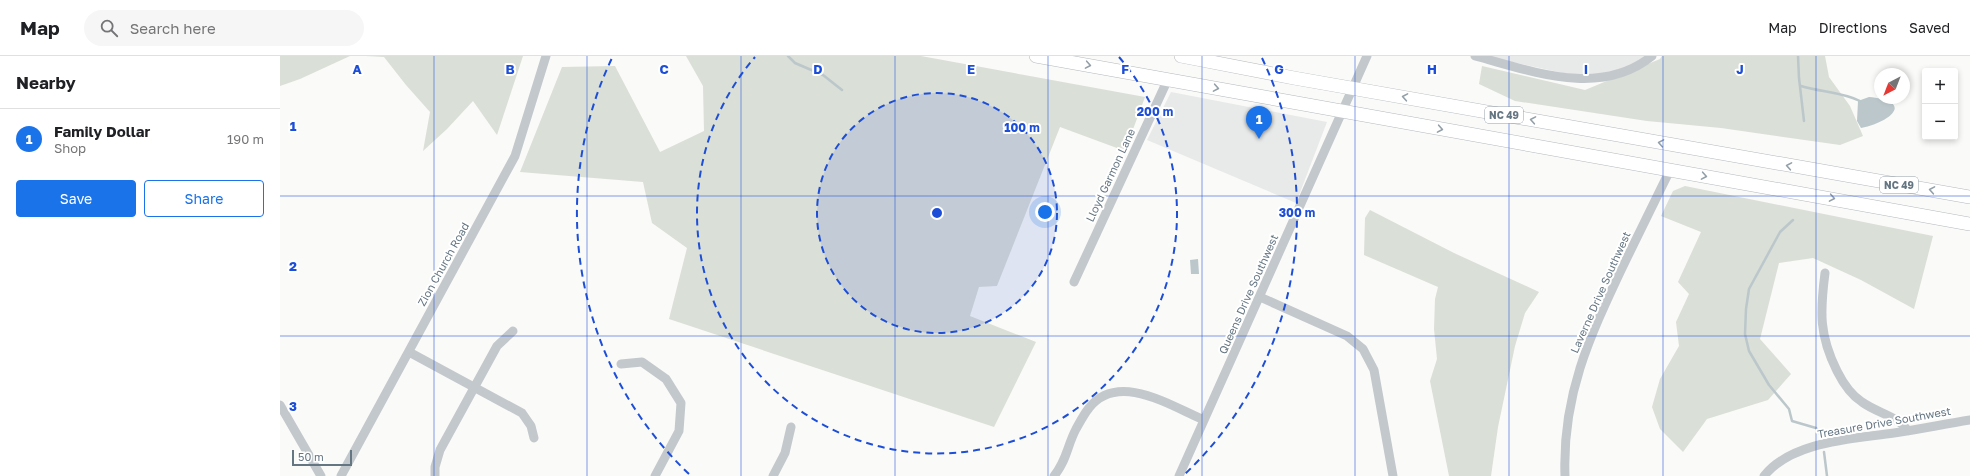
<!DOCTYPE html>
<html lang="en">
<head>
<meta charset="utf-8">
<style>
  :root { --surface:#fff; --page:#f6f6f6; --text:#202124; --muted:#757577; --line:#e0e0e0; --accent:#1a73e8 }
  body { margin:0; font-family:"Golos Text",sans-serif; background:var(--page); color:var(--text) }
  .controls { position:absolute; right:12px; top:12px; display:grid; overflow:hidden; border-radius:4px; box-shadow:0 2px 6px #0003 }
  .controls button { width:36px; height:36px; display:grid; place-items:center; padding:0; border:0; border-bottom:1px solid var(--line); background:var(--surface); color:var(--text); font:20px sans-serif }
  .compass { position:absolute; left:1594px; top:12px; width:36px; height:36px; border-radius:50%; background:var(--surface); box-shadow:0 2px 6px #0003; rotate:222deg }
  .scale { position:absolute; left:12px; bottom:10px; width:60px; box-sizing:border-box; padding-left:4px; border:2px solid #657683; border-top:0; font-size:11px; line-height:14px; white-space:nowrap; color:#657683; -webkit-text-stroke:3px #fff; paint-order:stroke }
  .you { position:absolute; left:765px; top:156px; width:14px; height:14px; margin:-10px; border:3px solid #fff; border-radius:50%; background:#1a73e8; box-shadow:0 0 0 6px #1a73e833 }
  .badge { display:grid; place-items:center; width:26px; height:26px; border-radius:50%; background:var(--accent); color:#fff; font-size:13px; font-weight:700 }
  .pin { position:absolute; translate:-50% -33px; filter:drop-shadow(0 1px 2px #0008) }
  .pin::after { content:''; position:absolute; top:21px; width:14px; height:12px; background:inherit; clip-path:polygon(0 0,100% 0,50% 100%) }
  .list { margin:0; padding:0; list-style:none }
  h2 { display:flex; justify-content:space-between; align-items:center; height:52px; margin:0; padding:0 16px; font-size:17px }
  h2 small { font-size:13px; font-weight:400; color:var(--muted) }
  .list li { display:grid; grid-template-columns:26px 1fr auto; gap:12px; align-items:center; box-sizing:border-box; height:60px; padding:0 16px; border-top:1px solid var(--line) }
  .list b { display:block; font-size:15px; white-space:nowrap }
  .list p { margin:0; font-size:13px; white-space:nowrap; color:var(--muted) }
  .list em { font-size:13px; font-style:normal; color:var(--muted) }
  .actions { display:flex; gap:8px; padding:12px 16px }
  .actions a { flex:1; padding:9px 0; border:1px solid var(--accent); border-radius:4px; text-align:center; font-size:14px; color:var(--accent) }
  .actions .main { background:var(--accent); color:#fff }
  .icon { flex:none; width:22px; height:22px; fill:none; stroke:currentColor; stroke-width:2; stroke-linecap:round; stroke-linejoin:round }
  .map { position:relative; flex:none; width:1690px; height:420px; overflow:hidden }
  header { display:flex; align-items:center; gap:24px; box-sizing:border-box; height:56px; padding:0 20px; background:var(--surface); border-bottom:1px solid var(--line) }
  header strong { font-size:19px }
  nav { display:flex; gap:22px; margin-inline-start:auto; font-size:14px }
  .search { width:280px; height:36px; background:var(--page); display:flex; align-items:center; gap:10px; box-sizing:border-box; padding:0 14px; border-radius:22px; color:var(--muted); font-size:15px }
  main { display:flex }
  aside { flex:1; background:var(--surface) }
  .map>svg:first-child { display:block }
  .built { fill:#e8e9e9 }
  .green { fill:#dadfd7 }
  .water { fill:#bbc7cb }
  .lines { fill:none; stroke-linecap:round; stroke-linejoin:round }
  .stream { stroke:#bbc7cb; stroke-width:2.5 }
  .highway-casing { stroke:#b4b9bd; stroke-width:14 }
  .minor { stroke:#c3c8cc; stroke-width:9 }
  .highway { stroke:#fff; stroke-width:13 }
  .oneway { stroke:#939fa8 }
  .grid { fill:none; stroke:#1d4ed8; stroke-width:1; stroke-opacity:0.55 }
  .ring { fill:none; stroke:#1d4ed8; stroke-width:2; stroke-dasharray:7 5 }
  .labels { text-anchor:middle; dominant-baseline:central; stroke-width:4; stroke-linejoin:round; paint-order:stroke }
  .shield { fill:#fff; stroke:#939fa8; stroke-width:1 }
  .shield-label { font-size:10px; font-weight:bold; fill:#657683 }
  .street-label { font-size:11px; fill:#657683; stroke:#fff }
  .grid-label { font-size:13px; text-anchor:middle; font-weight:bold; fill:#1d4ed8; stroke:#fff; stroke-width:4; stroke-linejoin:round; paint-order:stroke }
  .centre { fill:#1d4ed8; stroke:#fff; stroke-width:2 }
  .ring-label { font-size:12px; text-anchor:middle; font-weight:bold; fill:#1d4ed8; stroke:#fff; stroke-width:4; stroke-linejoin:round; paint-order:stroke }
</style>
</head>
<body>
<header>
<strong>Map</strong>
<div class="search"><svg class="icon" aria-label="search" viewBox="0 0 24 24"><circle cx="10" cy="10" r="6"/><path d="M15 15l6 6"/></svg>Search here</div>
<nav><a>Map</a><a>Directions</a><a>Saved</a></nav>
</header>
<main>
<aside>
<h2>Nearby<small></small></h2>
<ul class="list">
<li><span class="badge">1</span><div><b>Family Dollar</b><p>Shop</p></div><em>190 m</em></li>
</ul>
<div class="actions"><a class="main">Save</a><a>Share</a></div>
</aside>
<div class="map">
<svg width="1690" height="420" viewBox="0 0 1690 420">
  <rect width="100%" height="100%" fill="#fafaf8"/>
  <!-- built -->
  <path class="built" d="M1205,0h166l-2,3 -59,20z
    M891,36l156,30 -31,81 -149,-63z"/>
  <!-- green -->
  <path class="green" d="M0,0h70l-50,23 -20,7z
    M86,0h157l-26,79 -24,-34 -26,28 -24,22 7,-39 -24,-27 -22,-28z
    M406,0h235l224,41 -20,54 -65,-24 -63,159 -18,1 -9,29 66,26 -42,85 -325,-108 18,-71 -35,-25 -9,-41 -123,-10 42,-105 53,-1 45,86 44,-21 -1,-45z
    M1382,0h163l4,21 21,29 13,30 -23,9 -119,-17 -74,-7 -132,-20 -36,-17 3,-18 103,24 75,-31z
    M1405,130l248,50 -19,73 -53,-29 -48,-22 -34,5 -19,76 31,35 -23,26 -61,19 -24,33 -23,-23 -8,-22 8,-28 19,-33 -3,-24 13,-28 -11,-12 23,-50 -40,-16 12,-25z
    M1090,154l84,43 85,39 -14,21 -10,33 -17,81 -7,49h-42l-19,-95 7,-22 -3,-30 1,-30 3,-12 -74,-32 1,-37z"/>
  <!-- water -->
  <path class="water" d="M1589,41c46,4 22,25 -8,31l-4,-7 1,-20z
    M918,203l1,15h-8l-1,-14z"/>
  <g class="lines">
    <!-- stream -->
    <path class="stream" d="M508,0l7,7 28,12 19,15
      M1518,0l1,22 5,43
      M1521,30c19,6 41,6 59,15
      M1513,164l-13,12 -31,57 -3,20 -1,25 4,17 20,34 20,24 3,12 24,7 5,8
      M1544,396l3,24"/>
    <defs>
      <path id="highway" d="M756,0l934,168
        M901,0l113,22 676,119"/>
    </defs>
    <!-- highway casing -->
    <use href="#highway" class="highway-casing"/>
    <!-- minor -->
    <path class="minor" d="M1195,0c57,15 125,42 177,0
      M1545,217c-5,39 -6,62 12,98 6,12 14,24 25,31 15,11 36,14 46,29
      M794,226l94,-203
      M980,241l87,39 16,13 11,21 19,106
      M129,296l113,61 9,13 3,12
      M341,308l21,-2 24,17 15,24 -2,28 -24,45
      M0,349l41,71
      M61,420l174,-320 31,-100
      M155,420v-9l5,-17 57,-104 16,-15
      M493,420l12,-23 6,-26
      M774,420c13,-16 13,-30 22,-47 4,-7 8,-15 13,-21 29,-37 82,-2 115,12
      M899,420l188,-420
      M1285,420c-3,-80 24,-138 57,-208 16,-32 32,-65 48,-98
      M1484,420c28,-35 89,-37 130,-43 26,-4 51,-9 76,-13"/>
    <!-- highway -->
    <use href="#highway" class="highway"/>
  </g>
  <!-- one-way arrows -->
  <defs><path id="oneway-chevron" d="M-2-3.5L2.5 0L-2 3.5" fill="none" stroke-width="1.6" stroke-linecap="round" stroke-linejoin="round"/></defs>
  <g class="oneway">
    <use href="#oneway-chevron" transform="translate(808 9) rotate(10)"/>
    <use href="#oneway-chevron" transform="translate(936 32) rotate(10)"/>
    <use href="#oneway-chevron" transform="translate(1125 41) rotate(-170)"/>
    <use href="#oneway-chevron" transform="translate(1253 64) rotate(-170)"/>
    <use href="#oneway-chevron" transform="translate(1160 73) rotate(10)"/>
    <use href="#oneway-chevron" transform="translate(1381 87) rotate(-170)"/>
    <use href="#oneway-chevron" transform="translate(1509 110) rotate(-170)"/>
    <use href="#oneway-chevron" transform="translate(1424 120) rotate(10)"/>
    <use href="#oneway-chevron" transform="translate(1652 134) rotate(-170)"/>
    <use href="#oneway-chevron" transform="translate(1552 142) rotate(10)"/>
  </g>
  <!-- grid -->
  <path class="grid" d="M154,0v420M307,0v420M461,0v420M615,0v420M768,0v420M922,0v420M1075,0v420M1229,0v420M1383,0v420M1536,0v420M0,140h1690M0,280h1690"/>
  <!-- distance rings -->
  <circle cx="657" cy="157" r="120" fill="#1d4ed8" fill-opacity=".12"/>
  <g class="ring">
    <circle cx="657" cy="157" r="120"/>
    <path d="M839 1A240 240 0 1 1 475 1"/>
    <path d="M409 418A360 360 0 0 1 332 2M982 2A360 360 0 0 1 905 418"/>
  </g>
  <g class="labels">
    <!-- shield labels -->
    <g class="shield">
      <rect x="1205" y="51" width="38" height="16" rx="3"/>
      <rect x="1600" y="121" width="38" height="16" rx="3"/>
    </g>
    <g class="shield-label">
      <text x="1224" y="59">NC 49</text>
      <text x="1619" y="129">NC 49</text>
    </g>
    <!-- street labels -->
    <g class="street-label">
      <text transform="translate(830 119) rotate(-65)">Lloyd Garmon Lane</text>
      <text transform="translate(163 208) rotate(-61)">Zion Church Road</text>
      <text transform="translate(1320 236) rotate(-66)">Laverne Drive Southwest</text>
      <text transform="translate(968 238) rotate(-66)">Queens Drive Southwest</text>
      <text transform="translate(1604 366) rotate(-10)">Treasure Drive Southwest</text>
    </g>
  </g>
  <g class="grid-label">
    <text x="77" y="18">A</text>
    <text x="230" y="18">B</text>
    <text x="384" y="18">C</text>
    <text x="538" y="18">D</text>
    <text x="691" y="18">E</text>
    <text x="845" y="18">F</text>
    <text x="999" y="18">G</text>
    <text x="1152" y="18">H</text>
    <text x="1306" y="18">I</text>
    <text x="1460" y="18">J</text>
    <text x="13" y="75">1</text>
    <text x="13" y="215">2</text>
    <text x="13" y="355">3</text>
  </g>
  <circle cx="657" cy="157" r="6" class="centre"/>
  <g class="ring-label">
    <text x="875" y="60">200 m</text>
    <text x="742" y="76">100 m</text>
    <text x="1017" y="161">300 m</text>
  </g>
</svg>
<div class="controls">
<button>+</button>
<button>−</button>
</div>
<svg class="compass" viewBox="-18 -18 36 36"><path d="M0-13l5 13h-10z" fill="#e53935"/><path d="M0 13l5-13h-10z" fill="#757577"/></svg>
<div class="scale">50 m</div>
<div class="you"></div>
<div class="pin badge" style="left:979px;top:83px">1</div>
</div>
</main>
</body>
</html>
